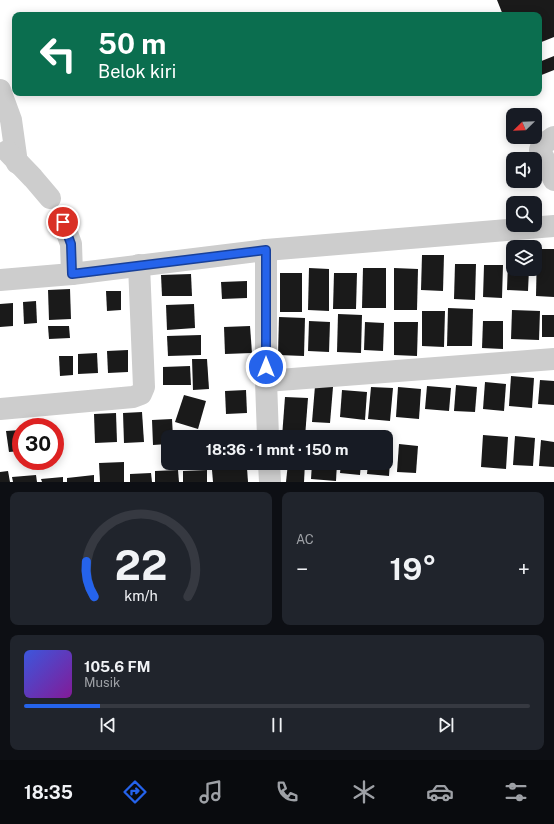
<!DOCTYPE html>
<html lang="id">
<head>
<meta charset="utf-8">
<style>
  body { margin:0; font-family:"Public Sans",sans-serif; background:#20242c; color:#f1f3f6; height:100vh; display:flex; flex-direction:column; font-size:15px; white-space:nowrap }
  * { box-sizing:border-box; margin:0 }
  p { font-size:13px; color:#9ea1a6 }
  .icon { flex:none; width:22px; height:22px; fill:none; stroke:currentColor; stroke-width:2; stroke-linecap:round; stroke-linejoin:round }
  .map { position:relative; height:482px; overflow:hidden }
  .sheet { display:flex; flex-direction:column; gap:10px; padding:10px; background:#0d0f14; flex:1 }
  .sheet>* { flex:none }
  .banner { position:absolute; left:12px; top:12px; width:530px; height:84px; border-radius:8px; box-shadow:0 2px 10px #0003; background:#0b6e4f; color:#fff; overflow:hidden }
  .needle { width:26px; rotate:247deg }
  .controls { position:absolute; left:506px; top:108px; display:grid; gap:8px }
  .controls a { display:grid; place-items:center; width:36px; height:36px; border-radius:8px; background:#171b24; box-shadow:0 2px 10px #0003; font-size:20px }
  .speed { position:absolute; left:12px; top:418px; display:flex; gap:8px; font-size:20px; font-weight:700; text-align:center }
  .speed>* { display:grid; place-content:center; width:52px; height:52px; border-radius:50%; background:#171b24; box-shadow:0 2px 10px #0003; line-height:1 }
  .speed .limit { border:6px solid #d22; background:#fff; color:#111 }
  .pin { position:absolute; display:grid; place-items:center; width:34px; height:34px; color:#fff; margin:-17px; border:2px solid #fff; border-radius:50%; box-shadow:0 1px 4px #0007 }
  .me { position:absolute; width:44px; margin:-22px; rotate:0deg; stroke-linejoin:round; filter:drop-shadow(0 0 3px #0008) }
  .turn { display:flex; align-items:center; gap:14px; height:84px; padding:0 20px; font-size:18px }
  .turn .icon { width:52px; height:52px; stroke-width:2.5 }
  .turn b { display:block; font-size:28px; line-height:34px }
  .big { font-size:30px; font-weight:700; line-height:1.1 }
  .sheet .tile { flex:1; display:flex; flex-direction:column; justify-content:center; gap:6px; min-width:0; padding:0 14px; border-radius:8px; background:#20242c }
  .sheet .dial { align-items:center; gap:0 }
  .dial svg { height:104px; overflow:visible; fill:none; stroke:#363941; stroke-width:7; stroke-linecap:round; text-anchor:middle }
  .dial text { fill:#f1f3f6; stroke:none }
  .song { display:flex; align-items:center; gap:12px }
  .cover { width:48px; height:48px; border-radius:6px; background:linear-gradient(135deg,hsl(230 70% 55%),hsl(290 70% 35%)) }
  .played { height:4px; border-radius:2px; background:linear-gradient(90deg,#2563eb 15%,#363941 15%) }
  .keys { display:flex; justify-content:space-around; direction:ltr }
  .heat { display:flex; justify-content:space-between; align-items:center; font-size:22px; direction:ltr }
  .sheet .tiles { flex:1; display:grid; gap:10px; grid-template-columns:1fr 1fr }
  .tile:last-child { grid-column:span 2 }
  .trip { position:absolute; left:161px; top:430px; width:232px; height:40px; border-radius:8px; background:#171b24; box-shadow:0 2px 10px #0003; font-weight:700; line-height:40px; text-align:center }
  .menu { display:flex; height:64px; justify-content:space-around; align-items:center; background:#090b0e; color:#9ea1a6 }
  .menu .icon { width:28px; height:28px }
  .menu .active { color:#2563eb }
  .menu b { font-size:18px; color:#f1f3f6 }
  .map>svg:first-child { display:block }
  .building { fill:#1a1a1a }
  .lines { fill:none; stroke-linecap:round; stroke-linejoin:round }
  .minor { stroke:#cdcdcd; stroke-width:22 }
  .route-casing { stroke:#184099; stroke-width:10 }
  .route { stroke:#2563eb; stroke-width:7 }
</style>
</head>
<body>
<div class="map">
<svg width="554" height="482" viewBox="0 0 554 482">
  <rect width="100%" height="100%" fill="#fff"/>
  <g class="building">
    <polygon points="497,0 554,0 554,37 539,43 539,15 503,15"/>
    <polygon points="554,56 554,70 539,76 539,62"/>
    <polygon points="537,249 554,249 554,297 536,296"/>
    <polygon points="422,255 444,255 443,291 421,290"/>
    <polygon points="508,261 513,261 513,269 529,269 528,291 507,290"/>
    <polygon points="455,264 476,264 475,300 454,299"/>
    <polygon points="484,265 503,265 502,298 483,297"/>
    <polygon points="309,268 329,269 329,311 308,310"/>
    <polygon points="363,268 386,268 386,308 362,308"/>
    <polygon points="394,268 418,269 417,310 394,310"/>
    <rect x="280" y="273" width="22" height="39"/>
    <polygon points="334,273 357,273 356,309 333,309"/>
    <polygon points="191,274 192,296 162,296 161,275"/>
    <polygon points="247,281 247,298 222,299 221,282"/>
    <polygon points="70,289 71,319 49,320 48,290"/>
    <polygon points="106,291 121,291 121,310 107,311"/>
    <polygon points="36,301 37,323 24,324 23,302"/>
    <polygon points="13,303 13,326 0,327 0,304"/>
    <polygon points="194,304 195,328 167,330 166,305"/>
    <polygon points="448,308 473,309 472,346 447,346"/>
    <polygon points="512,310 540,311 539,340 511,339"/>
    <polygon points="422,311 445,311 444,347 422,346"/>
    <polygon points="338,314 362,315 361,353 337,352"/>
    <rect x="542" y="315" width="12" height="22"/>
    <polygon points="279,317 305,318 304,356 278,355"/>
    <polygon points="309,321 330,322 329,352 308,351"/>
    <polygon points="483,321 503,321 503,349 482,348"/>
    <polygon points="365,322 384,323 383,351 364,350"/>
    <polygon points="394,322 418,322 417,356 394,355"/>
    <polygon points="48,326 69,326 70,338 49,339"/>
    <polygon points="250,326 252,353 225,354 224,327"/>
    <polygon points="201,335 201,355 168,356 167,336"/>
    <polygon points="128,350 128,372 108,373 107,351"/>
    <polygon points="97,353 98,373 78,374 78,354"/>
    <polygon points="59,356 73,356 73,375 60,376"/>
    <polygon points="192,359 207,359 209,389 193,390"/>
    <polygon points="190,366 191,385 163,385 163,367"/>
    <polygon points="511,376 534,378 532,408 509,406"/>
    <polygon points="540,380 554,381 554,405 538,404"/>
    <polygon points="485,382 506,384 504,411 483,409"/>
    <polygon points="456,385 477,387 475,412 454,411"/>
    <polygon points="315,386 333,387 330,423 312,422"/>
    <polygon points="427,386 451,388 449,411 425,409"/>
    <polygon points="371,387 393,388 390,421 368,419"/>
    <polygon points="398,387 421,389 419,419 396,417"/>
    <polygon points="246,390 247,413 226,414 225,391"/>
    <polygon points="342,390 367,392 365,420 340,417"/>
    <polygon points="184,395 206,401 198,429 175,422"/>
    <polygon points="285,397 308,398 305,437 282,437"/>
    <polygon points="142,412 144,442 124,443 123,413"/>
    <polygon points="116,413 117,442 95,443 94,414"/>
    <polygon points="172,419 173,437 168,437 168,444 153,445 152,420"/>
    <polygon points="21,430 21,451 9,452 6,431"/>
    <polygon points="483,435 508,437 506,469 481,467"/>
    <polygon points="515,436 535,438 533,466 513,465"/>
    <polygon points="541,440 554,442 554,467 539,466"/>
    <polygon points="399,444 418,446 416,473 397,472"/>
    <polygon points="386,445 391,446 389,476 367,474 368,463 386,463"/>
    <polygon points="124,462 124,482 100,482 99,463"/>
    <polygon points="288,463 305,463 304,482 286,482"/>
    <polygon points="312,463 337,463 336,481 311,479"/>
    <polygon points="341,463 361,463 360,475 340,473"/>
    <polygon points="247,468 248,482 213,482 212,470"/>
    <polygon points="178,470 179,482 155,482 155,471"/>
    <polygon points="207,470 207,482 183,482 183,471"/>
    <polygon points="8,471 10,482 0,482 0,472"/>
    <polygon points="151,473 152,482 130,482 130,474"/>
    <polygon points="36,475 37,482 13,482 12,477"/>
    <polygon points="94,475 94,482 67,482 67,478"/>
    <polygon points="63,477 63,482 42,482 41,479"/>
  </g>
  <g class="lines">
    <g class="minor">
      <polyline points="0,90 11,120 17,163"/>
      <path d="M554 137C548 141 542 143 540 150L554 180"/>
      <polyline points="7,151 33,178 50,198"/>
      <polyline points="63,222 71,244 72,274"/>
      <polyline points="266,250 266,381 268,437"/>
      <polyline points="0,280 72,274 266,250 554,226"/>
      <polyline points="266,381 554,359"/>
      <polyline points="0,409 133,397 141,394 144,387 139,265"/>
      <polyline points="269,463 270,482"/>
    </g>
  </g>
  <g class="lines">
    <defs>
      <polyline id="route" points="63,222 71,244 72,274 266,250 266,367"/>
    </defs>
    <use href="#route" class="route-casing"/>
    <use href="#route" class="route"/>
  </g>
</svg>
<div class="controls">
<a><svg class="needle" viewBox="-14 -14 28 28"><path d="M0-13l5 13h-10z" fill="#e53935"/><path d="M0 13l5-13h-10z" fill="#9ea1a6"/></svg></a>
<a><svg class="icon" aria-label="sound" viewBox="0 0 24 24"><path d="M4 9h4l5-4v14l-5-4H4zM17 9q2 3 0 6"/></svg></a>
<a><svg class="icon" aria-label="search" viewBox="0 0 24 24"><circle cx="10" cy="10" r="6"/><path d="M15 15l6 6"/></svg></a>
<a><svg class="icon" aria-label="layers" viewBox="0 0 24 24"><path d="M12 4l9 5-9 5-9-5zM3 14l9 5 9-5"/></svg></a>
</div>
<div class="speed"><div class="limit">30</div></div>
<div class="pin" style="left:63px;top:222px;background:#d93025"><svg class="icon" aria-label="arrive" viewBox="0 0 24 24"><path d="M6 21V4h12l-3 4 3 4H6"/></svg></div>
<svg class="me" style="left:266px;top:367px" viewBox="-20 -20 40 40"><circle r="17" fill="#2563eb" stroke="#fff" stroke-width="3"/><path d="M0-11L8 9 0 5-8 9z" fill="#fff"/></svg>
<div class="trip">18:36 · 1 mnt · 150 m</div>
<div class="banner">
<div class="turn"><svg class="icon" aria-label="left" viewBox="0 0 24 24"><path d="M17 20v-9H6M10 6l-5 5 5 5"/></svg><div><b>50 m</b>Belok kiri</div></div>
</div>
</div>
<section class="sheet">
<div class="tiles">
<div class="tile dial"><svg viewBox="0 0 100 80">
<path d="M14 69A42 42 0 1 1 86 69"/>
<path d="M14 69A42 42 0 0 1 8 42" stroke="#2563eb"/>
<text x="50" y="56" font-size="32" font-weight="700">22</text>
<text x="50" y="72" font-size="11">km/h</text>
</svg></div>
<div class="tile"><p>AC</p>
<div class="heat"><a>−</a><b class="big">19°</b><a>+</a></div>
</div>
<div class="tile">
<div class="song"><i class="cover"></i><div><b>105.6 FM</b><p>Musik</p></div></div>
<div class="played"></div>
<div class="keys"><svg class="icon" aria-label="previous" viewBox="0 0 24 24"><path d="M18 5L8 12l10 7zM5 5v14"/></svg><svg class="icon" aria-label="pause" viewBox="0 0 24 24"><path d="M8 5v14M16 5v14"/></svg><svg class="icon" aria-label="next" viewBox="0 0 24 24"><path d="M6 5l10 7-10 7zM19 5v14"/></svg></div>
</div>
</div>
</section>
<nav class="menu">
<b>18:35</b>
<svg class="icon active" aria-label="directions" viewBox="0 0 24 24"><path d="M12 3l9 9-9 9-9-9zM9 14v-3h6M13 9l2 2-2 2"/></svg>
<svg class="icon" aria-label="music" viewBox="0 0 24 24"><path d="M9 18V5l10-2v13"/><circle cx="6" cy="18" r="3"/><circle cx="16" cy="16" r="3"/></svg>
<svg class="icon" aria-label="phone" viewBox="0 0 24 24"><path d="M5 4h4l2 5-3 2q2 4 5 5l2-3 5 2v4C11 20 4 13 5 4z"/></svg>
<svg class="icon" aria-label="climate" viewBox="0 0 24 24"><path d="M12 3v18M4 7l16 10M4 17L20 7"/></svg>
<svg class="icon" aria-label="car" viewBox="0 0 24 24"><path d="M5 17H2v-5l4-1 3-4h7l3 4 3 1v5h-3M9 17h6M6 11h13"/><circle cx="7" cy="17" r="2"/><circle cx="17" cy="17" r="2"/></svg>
<svg class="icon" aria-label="filters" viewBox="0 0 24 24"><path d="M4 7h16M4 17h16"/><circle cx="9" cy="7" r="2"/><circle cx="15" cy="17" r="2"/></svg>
</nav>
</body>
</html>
